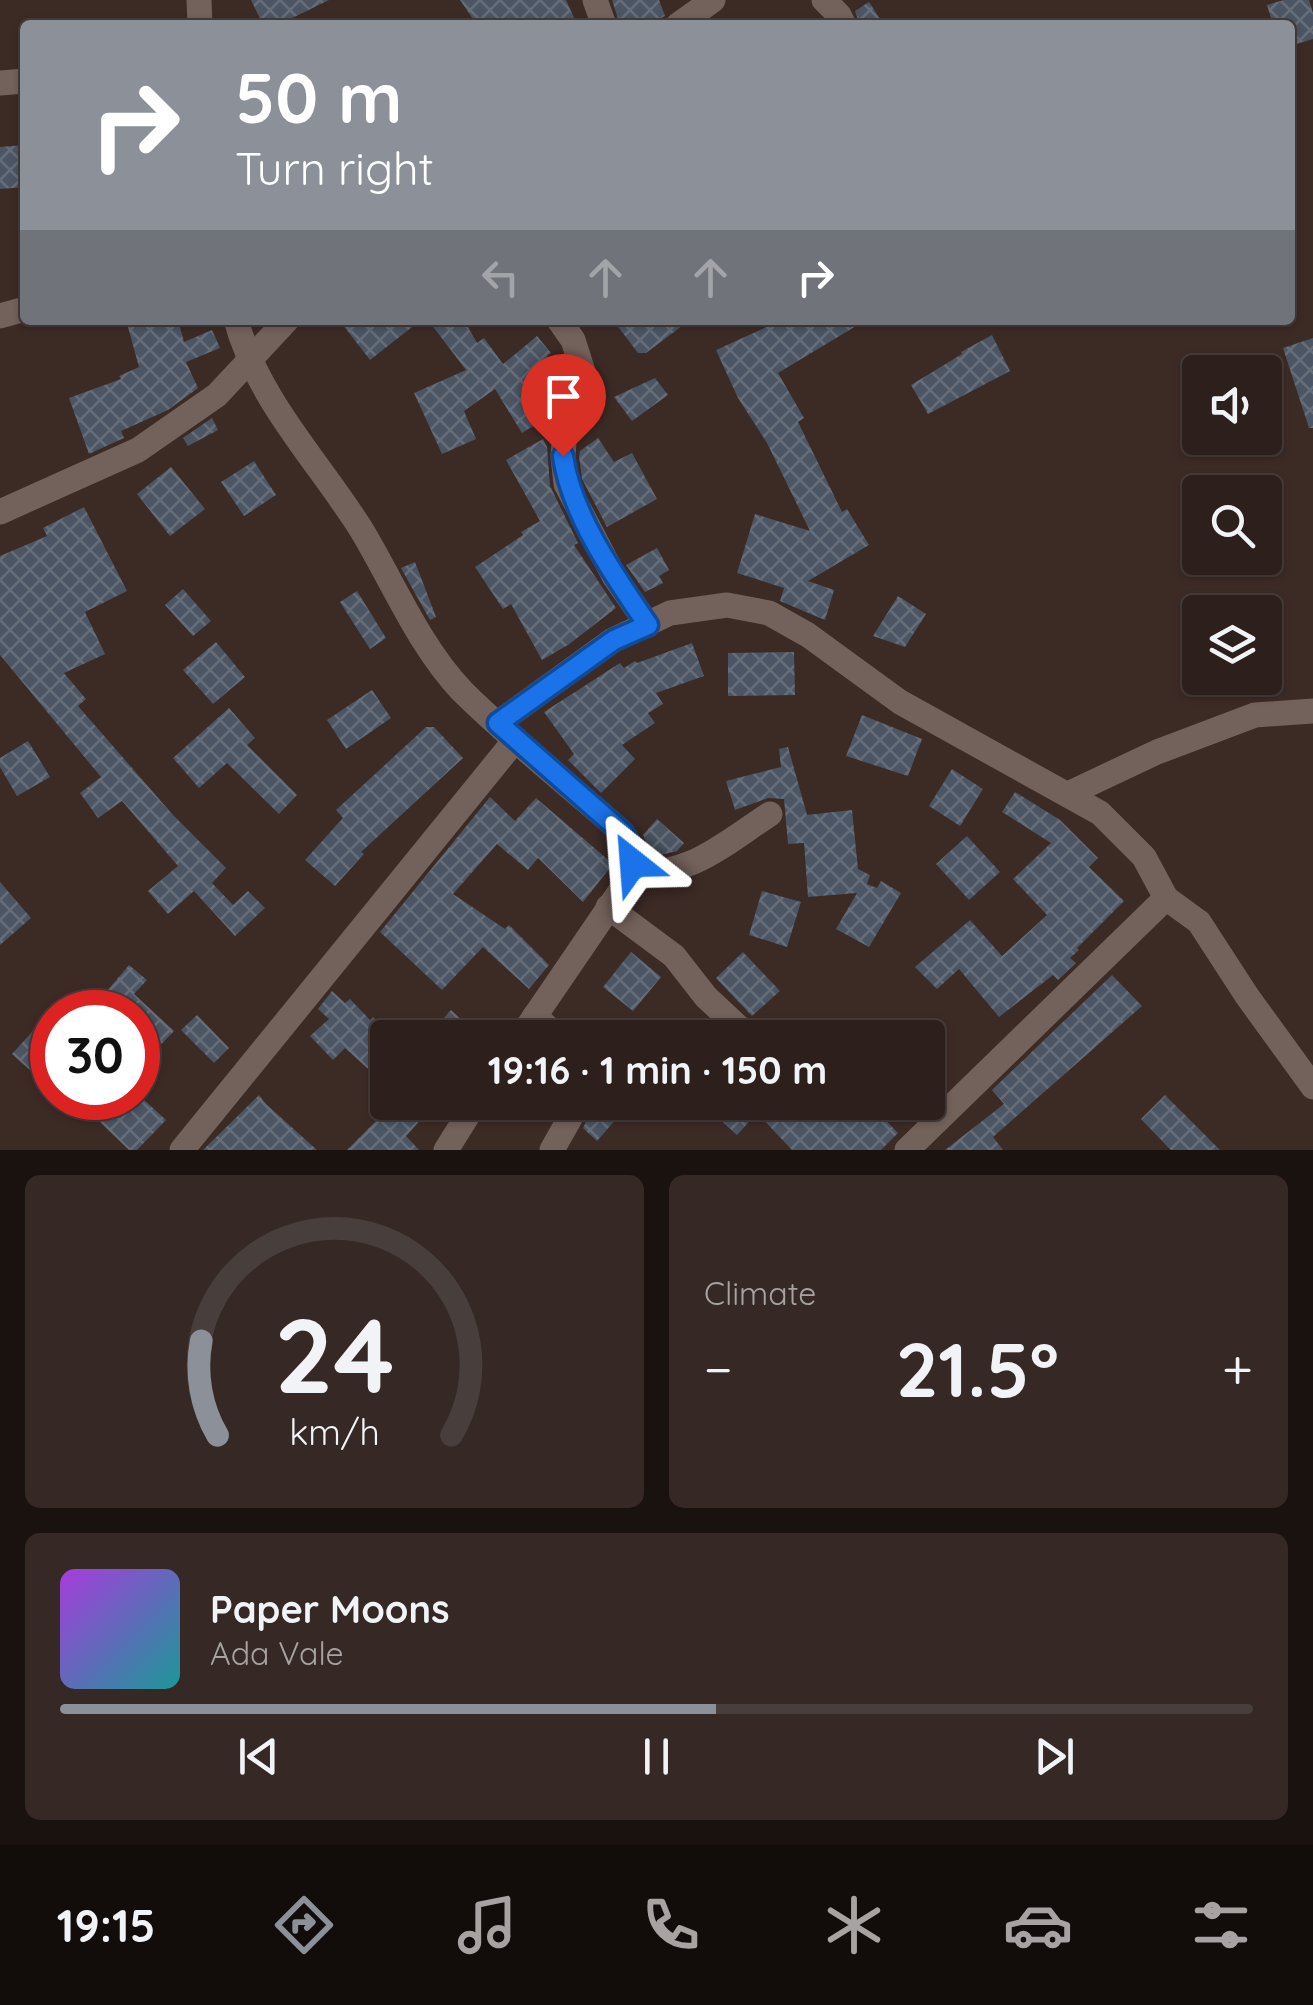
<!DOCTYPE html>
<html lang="en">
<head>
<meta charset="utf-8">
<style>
  body { margin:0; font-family:Quicksand,sans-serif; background:#352825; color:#f1f3f6; height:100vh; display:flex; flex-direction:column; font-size:38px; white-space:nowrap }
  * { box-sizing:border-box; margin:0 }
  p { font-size:32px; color:#a7a3a3 }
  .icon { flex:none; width:55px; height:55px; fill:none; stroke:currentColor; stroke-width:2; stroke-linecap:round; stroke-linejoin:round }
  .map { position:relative; height:1150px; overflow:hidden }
  .side { display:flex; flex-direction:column; gap:25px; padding:25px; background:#19120f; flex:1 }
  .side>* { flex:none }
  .top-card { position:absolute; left:20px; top:20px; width:1275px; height:305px; border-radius:10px; box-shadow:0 2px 8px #0004,0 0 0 2px #483e3b; background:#8c9099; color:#fff; overflow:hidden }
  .buttons { position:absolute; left:1182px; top:355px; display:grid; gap:20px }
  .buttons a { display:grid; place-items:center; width:100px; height:100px; border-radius:10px; background:#2d201c; box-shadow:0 2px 8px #0004,0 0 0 2px #483e3b; font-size:50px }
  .speed { position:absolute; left:30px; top:990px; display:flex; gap:20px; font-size:50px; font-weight:700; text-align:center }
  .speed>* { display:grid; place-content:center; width:130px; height:130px; border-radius:50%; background:#2d201c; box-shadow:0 2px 8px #0004,0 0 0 2px #483e3b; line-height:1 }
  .speed .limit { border:15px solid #d22; background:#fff; color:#111 }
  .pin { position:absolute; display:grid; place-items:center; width:85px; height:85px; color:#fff; margin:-102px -42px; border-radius:50% 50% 50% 0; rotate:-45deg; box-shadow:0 0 10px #0007 }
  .pin .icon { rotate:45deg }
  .me { position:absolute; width:110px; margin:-55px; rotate:332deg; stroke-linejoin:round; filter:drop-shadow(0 0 8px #0008) }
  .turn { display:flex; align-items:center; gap:35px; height:210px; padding:0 50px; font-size:45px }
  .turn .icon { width:130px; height:130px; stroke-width:2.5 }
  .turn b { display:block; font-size:70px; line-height:85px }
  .lanes { display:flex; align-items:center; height:95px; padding:0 50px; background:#0003; justify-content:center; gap:50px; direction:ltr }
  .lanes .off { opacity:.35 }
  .big { font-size:75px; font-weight:700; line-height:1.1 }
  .side .tile { flex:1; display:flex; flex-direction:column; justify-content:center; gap:15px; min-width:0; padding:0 35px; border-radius:15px; background:#352825 }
  .side .dial { align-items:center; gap:0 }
  .dial svg { height:260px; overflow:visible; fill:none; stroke:#483e3b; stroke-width:7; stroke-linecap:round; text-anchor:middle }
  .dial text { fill:#f1f3f6; stroke:none }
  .song { display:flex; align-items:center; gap:30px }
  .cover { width:120px; height:120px; border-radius:15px; background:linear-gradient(135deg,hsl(280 70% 55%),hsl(180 70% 35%)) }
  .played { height:10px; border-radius:5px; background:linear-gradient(90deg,#8c9099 55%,#483e3b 55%) }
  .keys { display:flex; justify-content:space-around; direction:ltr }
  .heat { display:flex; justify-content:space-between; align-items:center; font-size:55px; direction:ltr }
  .side .tiles { flex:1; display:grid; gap:25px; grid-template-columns:1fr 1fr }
  .tile:last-child { grid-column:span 2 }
  .trip { position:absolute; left:370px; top:1020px; width:575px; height:100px; border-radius:10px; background:#2d201c; box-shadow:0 2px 8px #0004,0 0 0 2px #483e3b; font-weight:700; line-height:100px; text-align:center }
  .tab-bar { display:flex; height:160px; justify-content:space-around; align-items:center; background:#120d0b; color:#a7a3a3 }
  .tab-bar .icon { width:70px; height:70px }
  .tab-bar .on { color:#8c9099 }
  .tab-bar b { font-size:45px; color:#f1f3f6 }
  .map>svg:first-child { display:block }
  .building { fill:url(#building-cross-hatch) }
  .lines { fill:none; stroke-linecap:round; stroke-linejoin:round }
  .street { stroke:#73615b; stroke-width:25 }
  .route-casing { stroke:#114b97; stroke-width:25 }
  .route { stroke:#1a73e8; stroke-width:18 }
</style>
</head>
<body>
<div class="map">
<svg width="1313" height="1150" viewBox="0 0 1313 1150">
  <defs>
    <pattern id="building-cross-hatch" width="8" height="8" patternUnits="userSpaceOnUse" patternTransform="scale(2.5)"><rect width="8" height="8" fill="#4b5564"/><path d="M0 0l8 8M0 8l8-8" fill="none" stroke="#656d79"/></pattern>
  </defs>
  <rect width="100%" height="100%" fill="#3c2a25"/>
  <g class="building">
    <polygon points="251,0 329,0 278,25 263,25"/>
    <polygon points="460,0 566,0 575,20 563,25 477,25"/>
    <polygon points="612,0 659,0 665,16 648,25 620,25"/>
    <polygon points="1284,0 1309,0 1313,13 1313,39 1290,46 1290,25 1273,25 1267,5"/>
    <polygon points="869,2 884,25 860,25 855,11"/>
    <polygon points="25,145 25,187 0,189 0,147"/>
    <polygon points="126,320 178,320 184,342 212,330 220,348 186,362 198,388 168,410 121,431 124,438 89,454 69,398 121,379 119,376 139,367"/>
    <polygon points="339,320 421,320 370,360"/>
    <polygon points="428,320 464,320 477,343 484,338 503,364 537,336 551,353 547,356 567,387 555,412 522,433 495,389 464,411 476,439 442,454 414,393 466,370"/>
    <polygon points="613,320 690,320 646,353 638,353"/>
    <polygon points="782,320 866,320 778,373 804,418 798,422 842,512 847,509 869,545 808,581 834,590 825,620 780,601 784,588 737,573 755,514 810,531 767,443 738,398 716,350"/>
    <polygon points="992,335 1010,371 928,414 911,385 962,354 961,352"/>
    <polygon points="1313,338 1313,428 1309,428 1283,348"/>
    <polygon points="655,378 668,395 632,421 614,397"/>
    <polygon points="212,418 218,430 188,446 183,438"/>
    <polygon points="598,438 614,462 632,453 657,499 607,527 582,479 579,456 580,451"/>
    <polygon points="543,439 547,447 550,486 578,543 574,545 616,608 568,645 542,660 511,604 503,609 475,567 523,535 521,532 540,521 506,460"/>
    <polygon points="254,461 276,495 244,516 221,482"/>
    <polygon points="171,467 205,509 170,536 137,494"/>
    <polygon points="84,507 127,591 85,612 105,654 64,673 86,699 78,706 173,815 226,868 212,883 233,905 248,891 265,908 235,936 194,891 168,914 148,891 178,866 122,801 98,818 80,793 101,777 0,655 0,556 47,536 43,528"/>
    <polygon points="657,548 669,570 659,576 663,583 645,592 626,565"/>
    <polygon points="415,562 436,617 430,620 401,568"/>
    <polygon points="183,589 211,621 193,636 165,605"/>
    <polygon points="357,591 386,638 370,649 340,602"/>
    <polygon points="898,596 926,614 905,647 873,636"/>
    <polygon points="216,642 245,677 213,704 183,670"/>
    <polygon points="692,643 704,676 656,693 663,704 648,713 655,723 622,745 635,759 601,793 568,760 574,754 544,712 620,663 624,668 635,661 637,663"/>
    <polygon points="794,652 795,695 728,696 728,653"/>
    <polygon points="372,690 391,718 346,749 327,720"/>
    <polygon points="229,708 255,738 247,745 297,795 279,814 227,763 199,788 173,758"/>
    <polygon points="862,715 922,739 908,776 846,756"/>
    <polygon points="426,727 434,727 463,758 361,852 364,854 335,886 305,860 343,818 336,810"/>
    <polygon points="28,741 50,777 17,796 0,767 0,758"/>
    <polygon points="788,747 807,815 852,810 858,869 870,875 867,884 877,888 881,881 901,893 869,947 836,929 857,893 808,897 804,843 788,844 784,799 768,798 735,810 726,781 781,767 779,749"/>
    <polygon points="952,769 983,789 960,826 929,806"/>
    <polygon points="1015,792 1060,820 1098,858 1089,867 1124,901 1077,948 1079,950 1070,958 1076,963 1058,980 1053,975 999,1017 959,969 937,989 915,967 970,920 1002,956 1047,915 1013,879 1051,843 1002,812"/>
    <polygon points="490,797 515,821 536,798 613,864 583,902 538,858 528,870 497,844 453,894 505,929 509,925 549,965 529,989 483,947 442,990 380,932"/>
    <polygon points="657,819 684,843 677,851 656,856 650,850 643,835"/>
    <polygon points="967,836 1000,872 969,900 936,864"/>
    <polygon points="0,882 31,918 0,945"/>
    <polygon points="762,891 801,902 787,947 749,935"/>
    <polygon points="631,952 661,977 633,1011 603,987"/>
    <polygon points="743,952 780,991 752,1016 716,978"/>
    <polygon points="129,965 147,980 134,994 174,1031 154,1052 138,1037 138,1012 89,1012"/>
    <polygon points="1112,975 1142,1006 993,1137 1003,1150 945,1150 1004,1104 992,1090"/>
    <polygon points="332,991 345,1003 350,999 370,1020 373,1017 388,1030 388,1087 345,1048 333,1060 310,1036 329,1019 318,1009"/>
    <polygon points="52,1010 52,1090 12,1054"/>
    <polygon points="451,1010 481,1038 452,1038 438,1025"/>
    <polygon points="197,1015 229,1048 214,1063 181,1030"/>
    <polygon points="259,1095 266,1104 317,1150 203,1150"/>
    <polygon points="1165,1095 1220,1150 1171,1150 1141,1119"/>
    <polygon points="75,1098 142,1098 166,1120 137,1150 129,1150"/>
    <polygon points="395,1102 437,1102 406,1136 419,1150 347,1150"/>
    <polygon points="595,1102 631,1102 597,1141 583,1128"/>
    <polygon points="701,1102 868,1102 898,1133 881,1150 792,1150 757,1113 737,1135"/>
  </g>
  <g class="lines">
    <g class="street">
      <polyline points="199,0 200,25"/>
      <polyline points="595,0 604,25"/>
      <polyline points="824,0 839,15 844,25"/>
      <polyline points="678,25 713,0"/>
      <polyline points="0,83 25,81"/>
      <polyline points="0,316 25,309"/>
      <path d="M236 320C258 400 318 461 361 529 393 582 419 646 462 691 512 741 570 786 623 833L634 852 623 887 520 1038"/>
      <polyline points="559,320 573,340 587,384 565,428 563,456 566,484 614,576 648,625"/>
      <polyline points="0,512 138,450 217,395 287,320"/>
      <polyline points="498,723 613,640 670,613 727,605 769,613 808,635 900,702 1100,813 1144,857 1166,898 1199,922 1247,996 1313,1087"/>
      <polyline points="1068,794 1157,752 1255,715 1313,711"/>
      <path d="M629 873C690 877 721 846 770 814"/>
      <polyline points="608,907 674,956 706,997 750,1038"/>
      <polyline points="535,1016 559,1038"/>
      <polyline points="182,1150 516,739"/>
      <polyline points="446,1150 476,1102"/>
      <polyline points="552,1150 579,1102"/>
      <polyline points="907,1150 1166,898"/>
    </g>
  </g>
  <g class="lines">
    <defs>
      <path id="route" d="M563 456C571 514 615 577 648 625L614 640 498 723 623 833 634 852 633 863"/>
    </defs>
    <use href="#route" class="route-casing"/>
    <use href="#route" class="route"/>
  </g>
</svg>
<div class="buttons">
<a><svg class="icon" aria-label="sound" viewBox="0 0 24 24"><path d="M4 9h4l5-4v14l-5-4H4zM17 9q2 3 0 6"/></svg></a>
<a><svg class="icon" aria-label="search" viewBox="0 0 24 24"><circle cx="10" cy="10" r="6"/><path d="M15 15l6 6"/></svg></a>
<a><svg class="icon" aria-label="layers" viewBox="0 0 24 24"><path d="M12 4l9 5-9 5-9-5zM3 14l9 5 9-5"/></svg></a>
</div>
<div class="speed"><div class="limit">30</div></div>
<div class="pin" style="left:563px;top:456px;background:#d93025"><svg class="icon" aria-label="arrive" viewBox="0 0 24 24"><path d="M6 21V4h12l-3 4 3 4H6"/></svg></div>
<svg class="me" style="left:633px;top:863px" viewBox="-20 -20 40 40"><path d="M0-17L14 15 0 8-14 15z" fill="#1a73e8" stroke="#fff" stroke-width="4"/></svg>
<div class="trip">19:16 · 1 min · 150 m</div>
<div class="top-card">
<div class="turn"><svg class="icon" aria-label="right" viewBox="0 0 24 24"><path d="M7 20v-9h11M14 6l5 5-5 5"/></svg><div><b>50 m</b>Turn right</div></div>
<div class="lanes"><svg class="icon off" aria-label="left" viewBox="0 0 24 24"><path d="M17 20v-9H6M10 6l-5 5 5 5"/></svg><svg class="icon off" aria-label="ahead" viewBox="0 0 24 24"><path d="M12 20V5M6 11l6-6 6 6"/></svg><svg class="icon off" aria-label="ahead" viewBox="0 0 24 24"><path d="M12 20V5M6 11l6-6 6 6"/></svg><svg class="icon" aria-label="right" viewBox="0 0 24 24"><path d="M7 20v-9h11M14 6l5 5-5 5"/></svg></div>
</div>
</div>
<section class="side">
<div class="tiles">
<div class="tile dial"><svg viewBox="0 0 100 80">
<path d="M14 69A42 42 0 1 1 86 69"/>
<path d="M14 69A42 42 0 0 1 9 40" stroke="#8c9099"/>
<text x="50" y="56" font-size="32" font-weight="700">24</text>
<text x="50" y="72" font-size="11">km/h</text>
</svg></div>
<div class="tile"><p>Climate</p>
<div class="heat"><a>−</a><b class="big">21.5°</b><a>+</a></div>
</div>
<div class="tile">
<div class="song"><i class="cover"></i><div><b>Paper Moons</b><p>Ada Vale</p></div></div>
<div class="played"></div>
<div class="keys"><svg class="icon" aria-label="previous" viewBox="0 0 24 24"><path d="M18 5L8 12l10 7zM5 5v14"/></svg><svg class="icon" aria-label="pause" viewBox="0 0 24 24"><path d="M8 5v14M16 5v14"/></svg><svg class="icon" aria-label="next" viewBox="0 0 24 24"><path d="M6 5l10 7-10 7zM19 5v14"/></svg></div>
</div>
</div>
</section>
<nav class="tab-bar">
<b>19:15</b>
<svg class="icon on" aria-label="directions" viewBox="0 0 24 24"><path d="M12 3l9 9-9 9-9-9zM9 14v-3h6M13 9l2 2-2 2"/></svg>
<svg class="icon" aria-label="music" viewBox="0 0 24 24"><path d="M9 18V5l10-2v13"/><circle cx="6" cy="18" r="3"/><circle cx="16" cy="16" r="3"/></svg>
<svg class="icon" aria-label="phone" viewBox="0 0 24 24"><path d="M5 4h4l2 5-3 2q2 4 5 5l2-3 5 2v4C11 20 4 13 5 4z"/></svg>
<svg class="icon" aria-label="climate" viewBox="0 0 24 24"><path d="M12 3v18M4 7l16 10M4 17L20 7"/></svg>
<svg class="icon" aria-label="car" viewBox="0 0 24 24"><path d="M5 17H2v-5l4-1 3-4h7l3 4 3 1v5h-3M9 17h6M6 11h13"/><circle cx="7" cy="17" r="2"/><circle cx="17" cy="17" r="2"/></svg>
<svg class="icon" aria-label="filters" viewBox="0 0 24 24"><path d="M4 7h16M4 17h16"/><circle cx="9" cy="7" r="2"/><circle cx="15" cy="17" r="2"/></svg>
</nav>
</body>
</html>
